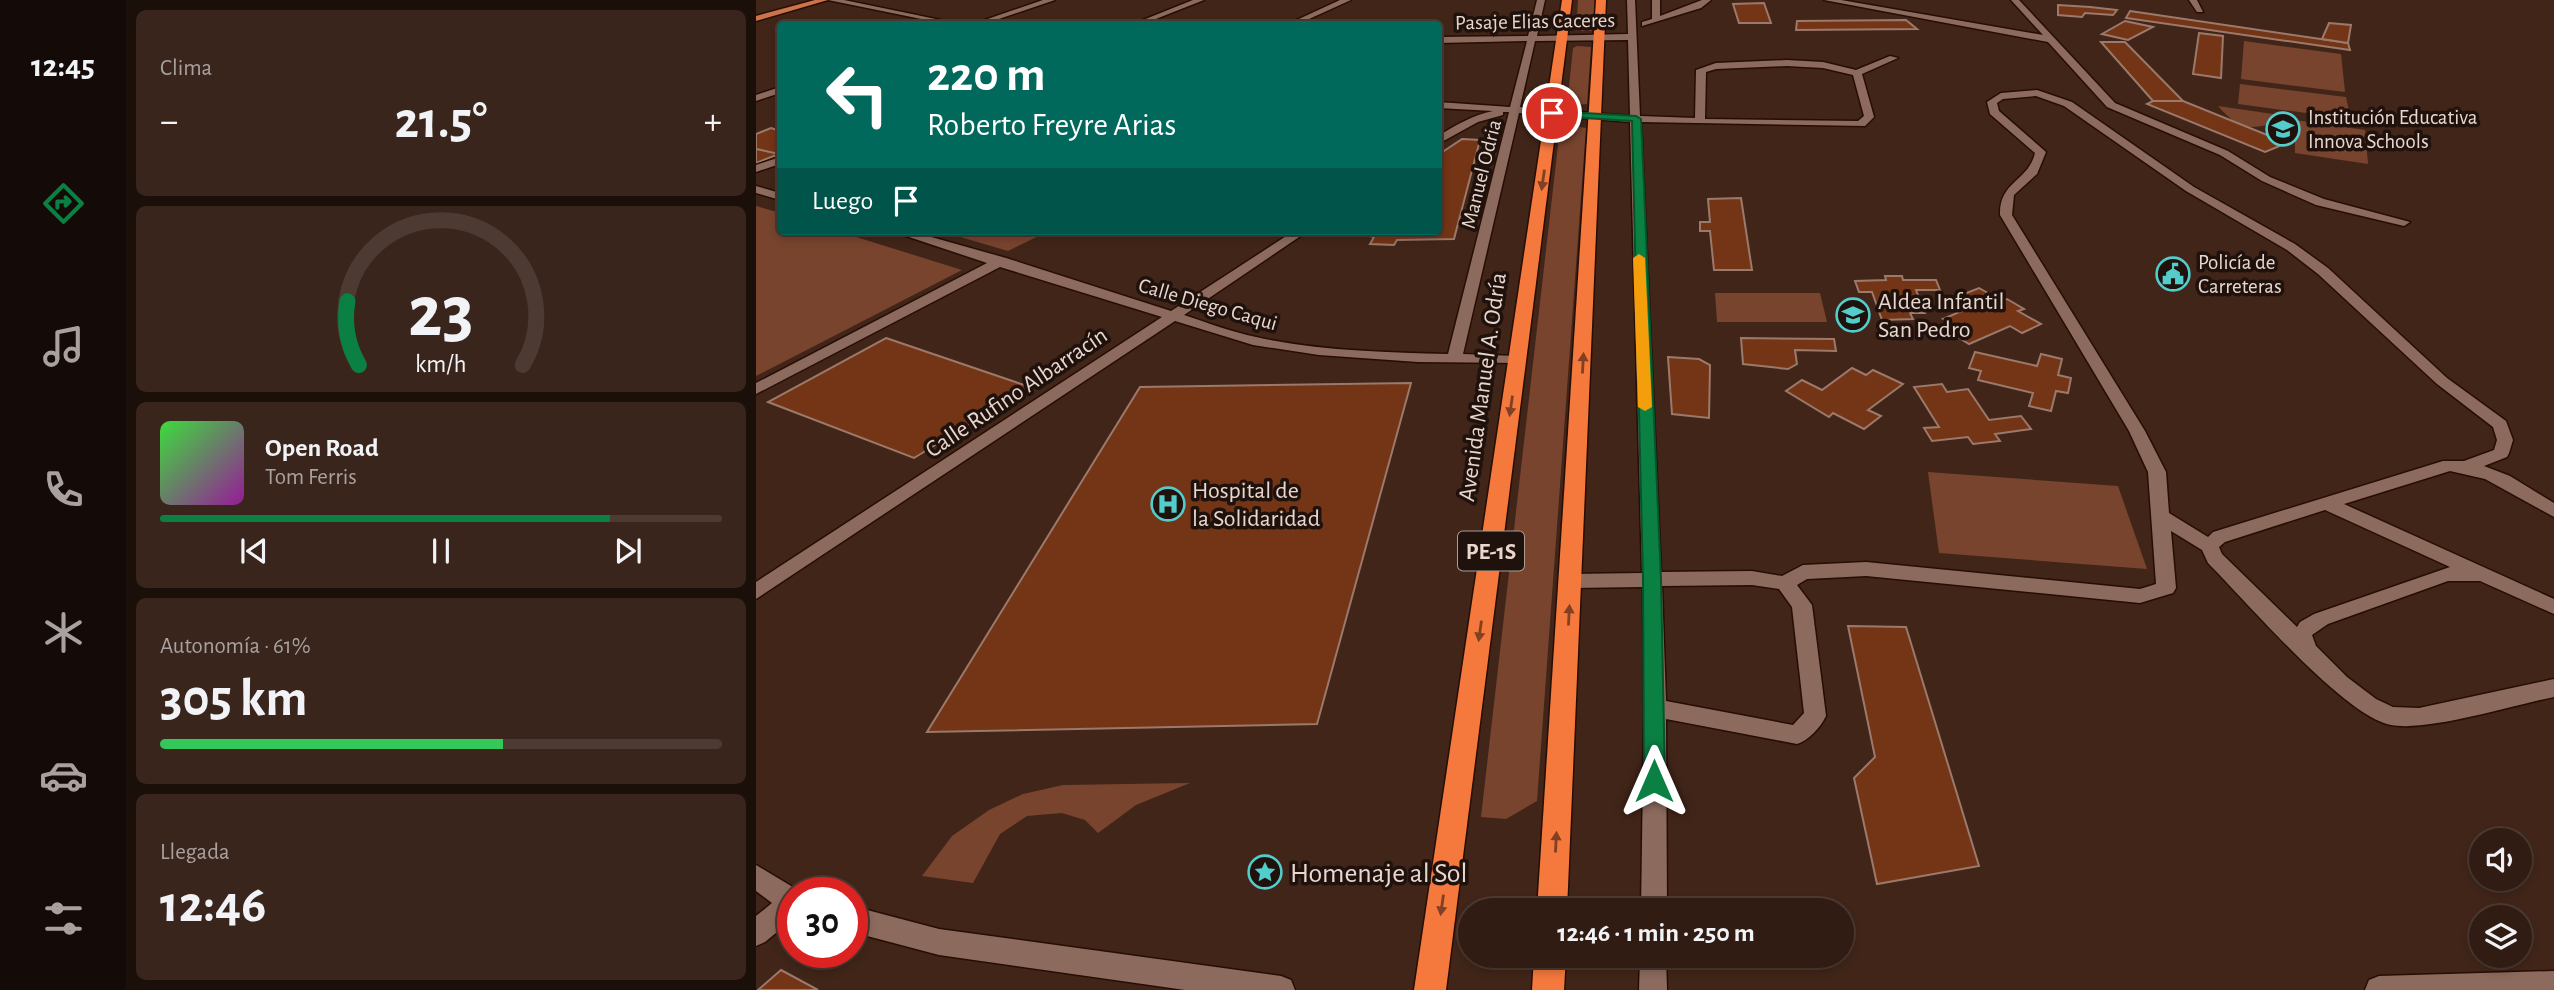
<!DOCTYPE html>
<html lang="es">
<head>
<meta charset="utf-8">
<style>
  body { margin:0; font-family:"Alegreya Sans",sans-serif; background:#39251c; color:#f1f3f6; height:100vh; display:flex; flex-direction:column; font-size:26px; white-space:nowrap }
  * { box-sizing:border-box; margin:0 }
  p { font-size:23px; color:#a8a1a0 }
  .icon { flex:none; width:38px; height:38px; fill:none; stroke:currentColor; stroke-width:2; stroke-linecap:round; stroke-linejoin:round }
  .map { position:relative; flex:1; overflow:hidden }
  .sheet { display:flex; flex-direction:column; gap:10px; padding:10px; background:#1b0f0a; width:630px }
  .sheet>* { flex:none }
  .banner { position:absolute; left:21px; top:21px; width:665px; height:214px; border-radius:7px; box-shadow:0 4px 10px #0003,0 0 0 2px #4c3a33; background:#00695c; color:#fff; overflow:hidden }
  .controls { position:absolute; left:1713px; top:828px; display:grid; gap:14px }
  .controls a { display:grid; place-items:center; width:63px; height:63px; border-radius:50%; background:#311c13; box-shadow:0 4px 10px #0003,0 0 0 2px #4c3a33; font-size:35px }
  .speed { position:absolute; left:21px; top:877px; display:flex; gap:14px; font-size:35px; font-weight:700; text-align:center }
  .speed>* { display:grid; place-content:center; width:91px; height:91px; border-radius:50%; background:#311c13; box-shadow:0 4px 10px #0003,0 0 0 2px #4c3a33; line-height:1 }
  .speed .limit { border:10px solid #d22; background:#fff; color:#111 }
  .pin { position:absolute; display:grid; place-items:center; width:60px; height:60px; color:#fff; margin:-30px; border:4px solid #fff; border-radius:50%; box-shadow:0 2px 7px #0007 }
  .me { position:absolute; width:77px; margin:-38px; rotate:0deg; stroke-linejoin:round; filter:drop-shadow(0 0 5px #0008) }
  .turn { display:flex; align-items:center; gap:24px; height:147px; padding:0 35px; font-size:32px }
  .turn .icon { width:91px; height:91px; stroke-width:2.5 }
  .turn b { display:block; font-size:49px; line-height:60px }
  .then { display:flex; align-items:center; height:66px; padding:0 35px; background:#0003; gap:14px; font-size:26px }
  .big { font-size:52px; font-weight:700; line-height:1.1 }
  .sheet .widget { flex:1; display:flex; flex-direction:column; justify-content:center; gap:10px; min-width:0; padding:0 24px; border-radius:10px; background:#39251c }
  .sheet .dial { align-items:center; gap:0 }
  .dial svg { height:182px; overflow:visible; fill:none; stroke:#4c3a33; stroke-width:7; stroke-linecap:round; text-anchor:middle }
  .dial text { fill:#f1f3f6; stroke:none }
  .song { display:flex; align-items:center; gap:21px }
  .cover { width:84px; height:84px; border-radius:10px; background:linear-gradient(135deg,hsl(120 70% 55%),hsl(300 70% 35%)) }
  .played { height:7px; border-radius:4px; background:linear-gradient(90deg,#0b8043 80%,#4c3a33 80%) }
  .keys { display:flex; justify-content:space-around; direction:ltr }
  .heat { display:flex; justify-content:space-between; align-items:center; font-size:38px; direction:ltr }
  .charge { height:10px; border-radius:5px; background:linear-gradient(90deg,#34c759 61%,#4c3a33 0) }
  .trip { position:absolute; left:702px; top:898px; width:396px; height:70px; border-radius:35px; background:#311c13; box-shadow:0 4px 10px #0003,0 0 0 2px #4c3a33; font-weight:700; line-height:70px; text-align:center }
  main { display:flex; flex:1; min-height:0 }
  .tabs { display:flex; flex-direction:column; width:126px; justify-content:space-around; align-items:center; background:#140b08; color:#a8a1a0 }
  .tabs .icon { width:49px; height:49px }
  .tabs .on { color:#0b8043 }
  .tabs b { font-size:32px; color:#f1f3f6 }
  .map>svg:first-child { display:block }
  .green { fill:#78442e }
  .building { fill:#743416; stroke:#9b796b; stroke-width:2 }
  .lines { fill:none; stroke-linecap:round; stroke-linejoin:round }
  .minor-casing { stroke:#270d04; stroke-width:3 }
  .major-casing { stroke:#270d04; stroke-width:3 }
  .highway-casing { stroke:#270d04; stroke-width:3 }
  .minor { fill:#8c6b5e; fill-rule:evenodd }
  .major { fill:#cb734a; fill-rule:evenodd }
  .highway { fill:#f5783d; fill-rule:evenodd }
  .oneway { fill:#7f4023 }
  .route { fill:#0b8043; stroke:#07532c; stroke-width:2 }
  .slow { fill:#f59e0b }
  .labels { text-anchor:middle; stroke-width:7; stroke-linejoin:round; paint-order:stroke }
  .far-street-label { font-size:21px; fill:#e9d6ce; stroke:#1f120d }
  .far-poi-label { font-size:21px; fill:#e9d6ce; stroke:#1f120d; text-anchor:start }
  .shield { fill:#1f120d; stroke:#ac9b94; stroke-width:2 }
  .shield-label { font-size:23px; font-weight:bold; fill:#e9d6ce }
  .poi-label { font-size:24px; fill:#e9d6ce; stroke:#1f120d; text-anchor:start }
  .street-label { font-size:24px; fill:#e9d6ce; stroke:#1f120d }
  .near-poi-label { font-size:28px; fill:#e9d6ce; stroke:#1f120d; text-anchor:start }
</style>
</head>
<body>
<main>
<nav class="tabs">
<b>12:45</b>
<svg class="icon on" aria-label="directions" viewBox="0 0 24 24"><path d="M12 3l9 9-9 9-9-9zM9 14v-3h6M13 9l2 2-2 2"/></svg>
<svg class="icon" aria-label="music" viewBox="0 0 24 24"><path d="M9 18V5l10-2v13"/><circle cx="6" cy="18" r="3"/><circle cx="16" cy="16" r="3"/></svg>
<svg class="icon" aria-label="phone" viewBox="0 0 24 24"><path d="M5 4h4l2 5-3 2q2 4 5 5l2-3 5 2v4C11 20 4 13 5 4z"/></svg>
<svg class="icon" aria-label="climate" viewBox="0 0 24 24"><path d="M12 3v18M4 7l16 10M4 17L20 7"/></svg>
<svg class="icon" aria-label="car" viewBox="0 0 24 24"><path d="M5 17H2v-5l4-1 3-4h7l3 4 3 1v5h-3M9 17h6M6 11h13"/><circle cx="7" cy="17" r="2"/><circle cx="17" cy="17" r="2"/></svg>
<svg class="icon" aria-label="filters" viewBox="0 0 24 24"><path d="M4 7h16M4 17h16"/><circle cx="9" cy="7" r="2"/><circle cx="15" cy="17" r="2"/></svg>
</nav>
<section class="sheet">
<div class="widget"><p>Clima</p>
<div class="heat"><a>−</a><b class="big">21.5°</b><a>+</a></div>
</div>
<div class="widget dial"><svg viewBox="0 0 100 80">
<path d="M14 69A42 42 0 1 1 86 69"/>
<path d="M14 69A42 42 0 0 1 9 41" stroke="#0b8043"/>
<text x="50" y="56" font-size="32" font-weight="700">23</text>
<text x="50" y="72" font-size="11">km/h</text>
</svg></div>
<div class="widget">
<div class="song"><i class="cover"></i><div><b>Open Road</b><p>Tom Ferris</p></div></div>
<div class="played"></div>
<div class="keys"><svg class="icon" aria-label="previous" viewBox="0 0 24 24"><path d="M18 5L8 12l10 7zM5 5v14"/></svg><svg class="icon" aria-label="pause" viewBox="0 0 24 24"><path d="M8 5v14M16 5v14"/></svg><svg class="icon" aria-label="next" viewBox="0 0 24 24"><path d="M6 5l10 7-10 7zM19 5v14"/></svg></div>
</div>
<div class="widget"><p>Autonomía · 61%</p><b class="big">305 km</b><div class="charge"></div></div>
<div class="widget"><p>Llegada</p><b class="big">12:46</b></div>
</section>
<div class="map">
<svg width="1798" height="990" viewBox="0 0 1798 990">
  <rect width="100%" height="100%" fill="#412519"/>
  <g class="green">
    <polygon points="822,0 839,0 838,31 820,31"/>
    <polygon points="1488,41 1585,54 1589,92 1485,79"/>
    <polygon points="821,46 835,47 831,104 811,106 817,48"/>
    <polygon points="1484,84 1590,97 1595,119 1482,104"/>
    <path d="M1462 106 1524 115 1523 121C1494 131 1483 130 1462 106Z"/>
    <polygon points="1539,120 1609,130 1612,164 1539,153"/>
    <polygon points="812,125 830,128 781,801 750,819 725,817 804,128"/>
    <polygon points="0,206 24,213 24,231 81,231 206,270 0,376"/>
    <polygon points="184,231 293,231 252,251"/>
    <polygon points="959,293 1064,293 1071,322 961,322"/>
    <polygon points="1172,472 1362,486 1391,569 1183,553"/>
    <polygon points="434,783 380,805 342,833 329,820 306,813 271,816 244,834 217,883 166,876 196,836 233,810 267,794 307,785"/>
  </g>
  <g class="building">
    <polygon points="1008,3 1015,23 983,23 977,4"/>
    <polygon points="1302,5 1334,7 1361,10 1357,15 1329,13 1326,17 1302,15"/>
    <polygon points="1374,11 1592,43 1594,50 1370,18"/>
    <polygon points="1150,20 1161,29 1040,30 1041,21"/>
    <polygon points="1369,21 1397,27 1372,40 1346,34"/>
    <polygon points="1573,23 1595,25 1592,43 1566,39"/>
    <polygon points="1443,33 1467,36 1465,78 1437,74"/>
    <polygon points="1345,42 1369,42 1427,101 1397,101"/>
    <polygon points="1397,101 1427,101 1531,143 1509,152 1391,104"/>
    <polygon points="15,128 24,131 24,155 0,149 0,134"/>
    <polygon points="706,139 724,140 698,239 641,240 638,245 614,244 618,237 591,231 682,231 682,155"/>
    <polygon points="0,149 23,154 0,163"/>
    <polygon points="985,198 996,270 958,270 954,231 944,231 944,222 954,222 952,199"/>
    <polygon points="1129,276 1146,276 1147,280 1180,280 1184,290 1160,290 1169,313 1154,313 1157,319 1126,320 1116,292 1103,292 1099,281 1130,280"/>
    <polygon points="1223,288 1246,301 1251,299 1268,309 1262,311 1285,324 1266,333 1254,326 1213,344 1192,331 1201,327 1187,319 1220,305 1203,296"/>
    <polygon points="130,338 274,387 158,458 12,402"/>
    <polygon points="985,338 1078,339 1080,351 1039,350 1041,364 1032,369 987,364"/>
    <polygon points="1219,352 1281,366 1285,354 1306,359 1302,375 1315,378 1312,393 1300,391 1295,411 1273,406 1277,393 1222,380 1225,371 1213,368"/>
    <polygon points="912,357 943,359 954,365 953,418 916,414"/>
    <polygon points="1096,368 1110,375 1117,370 1147,384 1112,410 1125,416 1108,429 1077,413 1073,417 1030,391 1046,380 1066,390"/>
    <polygon points="655,383 561,724 171,732 384,387"/>
    <polygon points="1186,384 1191,392 1212,389 1233,420 1265,416 1275,429 1239,434 1244,441 1217,444 1212,437 1176,441 1168,428 1183,427 1158,387"/>
    <polygon points="1092,626 1150,627 1223,866 1121,884 1098,778 1119,757"/>
    <polygon points="25,970 62,990 2,990"/>
  </g>
  <g class="lines">
    <defs>
      <g id="minor">
        <polygon points="72,0 88,0 204,24 190,24"/>
        <polygon points="287,0 299,0 228,24 217,24"/>
        <polygon points="437,0 448,0 387,24 377,24"/>
        <polygon points="584,0 595,0 542,24 532,24"/>
        <path d="M781 0H789L781 36 872 34 871 0H879L884 116 939 118 940 70 960 63 1031 60 1067 62 1100 70 1134 56 1142 58 1106 74 1118 117 1109 126 885 122 905 572 996 571 1026 576 1047 565 1110 562 1384 589 1400 584 1392 472 1373 431 1244 215C1243 181 1272 182 1279 153L1234 114 1231 102 1245 93 1281 90 1316 102 1438 187 1539 244 1572 268 1691 378 1750 421 1757 440 1753 453 1751 457 1728 466 1754 476 1798 503V517L1729 479 1694 471 1588 504 1798 599V614L1724 581H1692L1572 624 1556 635 1560 646 1591 677 1620 699 1637 707 1663 708 1798 679V697C1758 705 1672 732 1635 725 1589 717 1489 600 1452 563L1446 550 1415 531 1420 588 1417 593 1384 603 1110 576 1051 579 1041 585 1056 605 1070 716C1064 728 1053 740 1041 744L910 719 911 910H885L888 708 887 587 814 588 807 586 804 581 807 576 814 574 886 573 874 122 763 113 707 354 761 356 766 357 768 360 766 363 662 362 563 355 497 345 419 321 0 599V582L406 317 244 267 0 394V383L231 263 135 231H154L250 258 415 311 538 231H552L428 315C452 323 476 332 500 337 563 351 629 352 692 354L753 112H747V115L722 122 682 144V136C700 125 717 115 737 111L682 108V102L754 107 771 41 682 43V37L772 36ZM872 40 874 116 764 107 779 41ZM1031 66 1067 68 1097 75 1108 116 1102 121 949 119 950 72 960 69ZM1280 96 1308 106 1430 191 1531 250 1562 274 1681 384 1737 427 1741 440 1738 450 1708 461H1687L1457 532 1452 537 1413 513 1410 472 1389 431 1256 215 1258 195 1281 174 1290 152 1243 111 1241 103 1247 99ZM1569 510 1694 567 1558 614 1544 622 1541 627 1466 554 1463 547 1469 542ZM996 585 1023 589 1036 607 1048 713 1037 725 910 701 906 586Z"/>
        <polygon points="896,0 904,0 904,16 946,0 955,0 945,8 886,26 886,22 896,19"/>
        <polygon points="1068,0 1085,0 1287,35 1255,0 1263,0 1359,103 1472,151 1514,177 1568,199 1654,222 1648,226 1560,205 1506,181 1464,155 1351,107 1292,42"/>
        <polygon points="1433,0 1441,0 1447,12 1441,12"/>
        <polygon points="24,87 24,93 0,101 0,95"/>
        <polygon points="24,157 24,164 0,172 0,165"/>
        <polygon points="0,186 24,193 24,200 0,193"/>
        <polygon points="0,865 45,892 37,892 37,919 9,942 0,946 0,916 16,903 0,891"/>
        <polygon points="96,906 183,929 525,976 535,980 539,990 429,990 183,955 96,932"/>
        <polygon points="884,956 910,956 911,990 883,990"/>
        <polygon points="1798,971 1798,990 1609,990 1613,980 1623,976"/>
      </g>
      <polygon id="major" points="59,0 72,0 0,21 0,16"/>
      <g id="highway">
        <polygon points="806,0 816,0 690,990 658,990"/>
        <polygon points="840,0 850,0 811,910 781,910"/>
        <polygon points="778,956 810,956 808,990 776,990"/>
      </g>
    </defs>
    <use href="#minor" class="minor-casing"/>
    <use href="#major" class="major-casing"/>
    <use href="#highway" class="highway-casing"/>
    <use href="#minor" class="minor"/>
    <use href="#major" class="major"/>
    <use href="#highway" class="highway"/>
  </g>
  <defs><path id="oneway-solid" d="M-6-.8H1V-3.2L6.5 0L1 3.2V.8H-6Z" transform="scale(1.75)"/></defs>
  <g class="oneway">
    <use href="#oneway-solid" transform="translate(787 180) rotate(98)"/>
    <use href="#oneway-solid" transform="translate(827 363) rotate(-87)"/>
    <use href="#oneway-solid" transform="translate(755 406) rotate(98)"/>
    <use href="#oneway-solid" transform="translate(813 615) rotate(-87)"/>
    <use href="#oneway-solid" transform="translate(724 631) rotate(98)"/>
    <use href="#oneway-solid" transform="translate(800 842) rotate(-87)"/>
    <use href="#oneway-solid" transform="translate(686 905) rotate(98)"/>
  </g>
  <polygon class="route" points="793,111 880,116 885,119 905,579 909,781 906,788 898,791 891,788 888,781 887,579 876,121 796,116 792,113"/>
  <polygon class="slow" points="883,254 889,258 896,407 889,411 882,407 877,258"/>
  <defs>
    <symbol id="school-ring" viewBox="-11 -11 22 22"><circle r="9.5" fill="#1f120d" stroke="#53cdcb" stroke-width="1.5"/><path d="M0-5L7-2L0 1L-7-2ZM-4 1L0 2.5L4 1V4Q0 6-4 4Z" fill="#53cdcb"/></symbol>
    <symbol id="civic-ring" viewBox="-11 -11 22 22"><circle r="9.5" fill="#1f120d" stroke="#53cdcb" stroke-width="1.5"/><path d="M-.6-6.5H3V-4.5H.6V-3L4-1V1h2V6H-6V1h2V-1L-.6-3ZM-1.2 2.5V6h2.4V2.5Z" fill="#53cdcb"/></symbol>
    <symbol id="hospital-ring" viewBox="-11 -11 22 22"><circle r="9.5" fill="#1f120d" stroke="#53cdcb" stroke-width="1.5"/><path d="M-5-5h3v3.5h4V-5h3V5h-3V1.5h-4V5h-3Z" fill="#53cdcb"/></symbol>
    <symbol id="sight-ring" viewBox="-11 -11 22 22"><circle r="9.5" fill="#1f120d" stroke="#53cdcb" stroke-width="1.5"/><path d="M0-6L1.8-2.2L6-1.7L2.9 1.2L3.7 5.4L0 3.3L-3.7 5.4L-2.9 1.2L-6-1.7L-1.8-2.2Z" fill="#53cdcb"/></symbol>
  </defs>
  <g fill-rule="evenodd">
    <use href="#school-ring" x="1508" y="110" width="38" height="38"/>
    <use href="#civic-ring" x="1398" y="255" width="38" height="38"/>
    <use href="#school-ring" x="1078" y="296" width="38" height="38"/>
    <use href="#hospital-ring" x="393" y="485" width="38" height="38"/>
    <use href="#sight-ring" x="490" y="853" width="38" height="38"/>
  </g>
  <g class="labels">
    <g class="far-street-label">
      <text transform="translate(779 21) rotate(-1)" y="7">Pasaje Elias Caceres</text>
      <text transform="translate(725 174) rotate(-76)" y="7">Manuel Odria</text>
      <text transform="translate(452 304) rotate(16)" y="7">Calle Diego Caqui</text>
    </g>
    <g class="far-poi-label">
      <text x="1552" y="124">Institución Educativa<tspan x="1552" dy="24">Innova Schools</tspan></text>
      <text x="1442" y="269">Policía de<tspan x="1442" dy="24">Carreteras</tspan></text>
    </g>
    <rect class="shield" x="702" y="531.5" width="66" height="39" rx="5"/>
    <g class="shield-label">
      <text x="735" y="559">PE-1S</text>
    </g>
    <g class="poi-label">
      <text x="1122" y="309">Aldea Infantil<tspan x="1122" dy="28">San Pedro</tspan></text>
      <text x="436" y="498">Hospital de<tspan x="436" dy="28">la Solidaridad</tspan></text>
    </g>
    <g class="street-label">
      <text transform="translate(726 387) rotate(-82)" y="8">Avenida Manuel A. Odría</text>
      <text transform="translate(260 392) rotate(-34)" y="8">Calle Rufino Albarracín</text>
    </g>
    <g class="near-poi-label">
      <text x="534" y="882">Homenaje al Sol</text>
    </g>
  </g>
</svg>
<div class="controls">
<a><svg class="icon" aria-label="sound" viewBox="0 0 24 24"><path d="M4 9h4l5-4v14l-5-4H4zM17 9q2 3 0 6"/></svg></a>
<a><svg class="icon" aria-label="layers" viewBox="0 0 24 24"><path d="M12 4l9 5-9 5-9-5zM3 14l9 5 9-5"/></svg></a>
</div>
<div class="speed"><div class="limit">30</div></div>
<div class="pin" style="left:796px;top:113px;background:#d93025"><svg class="icon" aria-label="arrive" viewBox="0 0 24 24"><path d="M6 21V4h12l-3 4 3 4H6"/></svg></div>
<svg class="me" style="left:898px;top:781px" viewBox="-20 -20 40 40"><path d="M0-17L14 15 0 8-14 15z" fill="#0b8043" stroke="#fff" stroke-width="4"/></svg>
<div class="trip">12:46 · 1 min · 250 m</div>
<div class="banner">
<div class="turn"><svg class="icon" aria-label="left" viewBox="0 0 24 24"><path d="M17 20v-9H6M10 6l-5 5 5 5"/></svg><div><b>220 m</b>Roberto Freyre Arias</div></div>
<div class="then">Luego<svg class="icon" aria-label="arrive" viewBox="0 0 24 24"><path d="M6 21V4h12l-3 4 3 4H6"/></svg></div>
</div>
</div>
</main>
</body>
</html>
